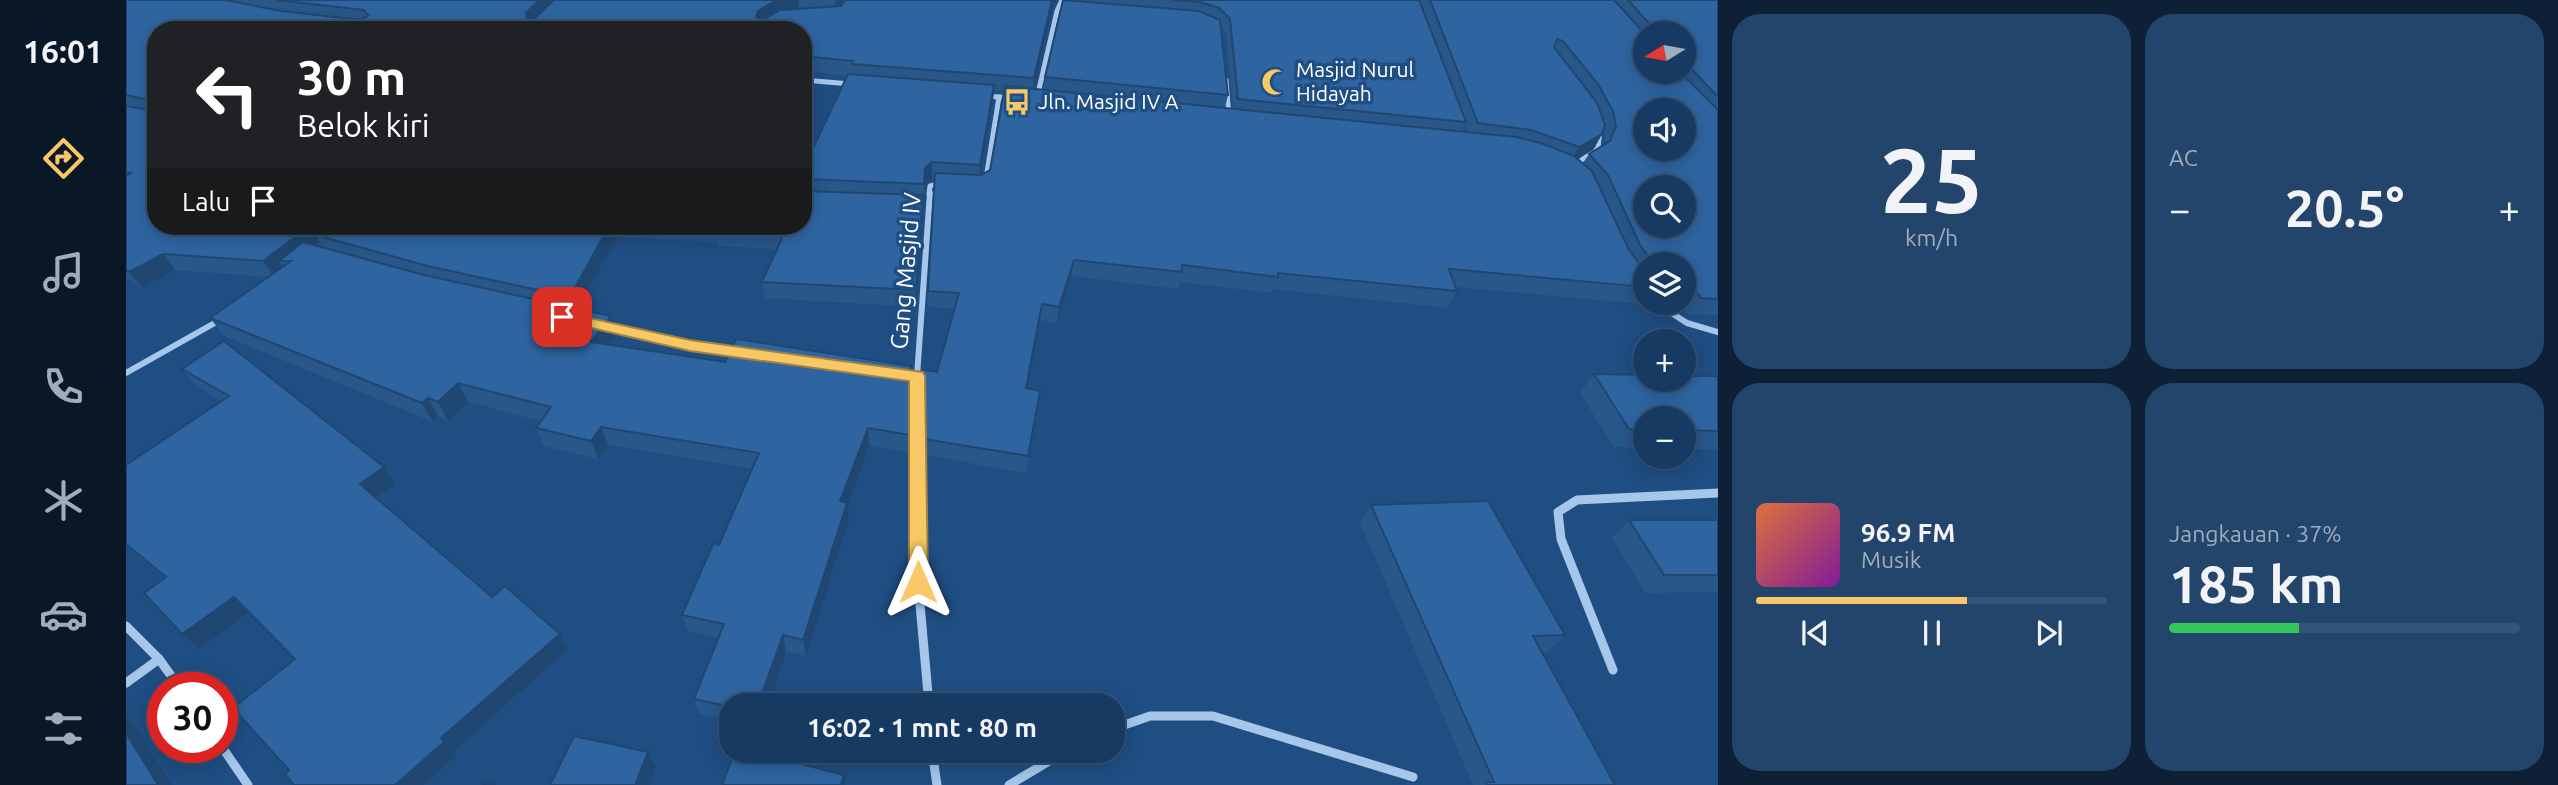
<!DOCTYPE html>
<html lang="id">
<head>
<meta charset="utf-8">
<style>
  body { margin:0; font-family:Ubuntu,sans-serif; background:#24456b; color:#f1f3f6; height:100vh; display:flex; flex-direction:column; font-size:26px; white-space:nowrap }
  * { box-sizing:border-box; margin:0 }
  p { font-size:23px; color:#9eadbe }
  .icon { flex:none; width:38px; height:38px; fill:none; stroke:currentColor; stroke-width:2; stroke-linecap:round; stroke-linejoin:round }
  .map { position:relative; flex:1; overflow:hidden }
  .details { display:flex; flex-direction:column; gap:14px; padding:14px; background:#0d2036; width:840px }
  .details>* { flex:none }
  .top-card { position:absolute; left:21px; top:21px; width:665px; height:214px; border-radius:28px; box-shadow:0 4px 18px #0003,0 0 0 2px #365477; background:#202124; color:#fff; overflow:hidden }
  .needle { width:46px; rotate:259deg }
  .fabs { position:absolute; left:1507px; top:21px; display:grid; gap:14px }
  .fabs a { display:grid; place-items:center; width:63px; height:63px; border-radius:50%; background:#173a62; box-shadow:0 4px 18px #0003,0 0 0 2px #365477; font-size:35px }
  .speed { position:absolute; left:21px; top:672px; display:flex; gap:14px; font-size:35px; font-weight:700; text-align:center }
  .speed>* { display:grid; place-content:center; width:91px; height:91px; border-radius:50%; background:#173a62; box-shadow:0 4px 18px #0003,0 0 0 2px #365477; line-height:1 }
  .speed .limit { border:10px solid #d22; background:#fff; color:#111 }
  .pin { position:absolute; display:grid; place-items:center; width:60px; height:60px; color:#fff; margin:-30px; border-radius:14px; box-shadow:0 4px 10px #0006 }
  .me { position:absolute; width:77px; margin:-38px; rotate:0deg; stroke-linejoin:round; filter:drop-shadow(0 0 5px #0008) }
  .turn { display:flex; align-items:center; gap:24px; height:147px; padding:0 35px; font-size:32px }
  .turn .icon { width:91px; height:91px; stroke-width:2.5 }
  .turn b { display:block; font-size:49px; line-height:60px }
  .then { display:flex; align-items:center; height:66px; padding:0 35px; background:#0003; gap:14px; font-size:26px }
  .big { font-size:52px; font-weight:600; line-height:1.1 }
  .details .card { flex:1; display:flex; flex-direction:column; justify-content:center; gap:10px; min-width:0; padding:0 24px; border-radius:28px; background:#24456b }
  .details .dial { align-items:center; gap:0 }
  .dial b { font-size:91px; line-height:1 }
  .song { display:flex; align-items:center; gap:21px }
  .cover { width:84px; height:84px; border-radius:10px; background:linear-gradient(135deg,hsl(20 70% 55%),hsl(290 70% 35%)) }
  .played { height:7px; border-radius:4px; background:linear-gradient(90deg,#f8c866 60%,#365477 60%) }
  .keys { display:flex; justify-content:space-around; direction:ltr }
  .heat { display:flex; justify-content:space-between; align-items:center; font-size:38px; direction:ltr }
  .charge { height:10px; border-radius:5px; background:linear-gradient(90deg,#34c759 37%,#365477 0) }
  .details .tiles { flex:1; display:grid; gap:14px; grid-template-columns:repeat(2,1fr) }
  .trip { position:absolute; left:593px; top:693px; width:406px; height:70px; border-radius:28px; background:#173a62; box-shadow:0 4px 18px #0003,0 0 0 2px #365477; font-weight:600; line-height:70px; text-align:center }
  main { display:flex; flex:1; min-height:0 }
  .dock { display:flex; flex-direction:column; width:126px; justify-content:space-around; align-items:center; background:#091727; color:#9eadbe }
  .dock .icon { width:49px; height:49px }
  .dock .selected { color:#f8c866 }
  .dock b { font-size:32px; color:#f1f3f6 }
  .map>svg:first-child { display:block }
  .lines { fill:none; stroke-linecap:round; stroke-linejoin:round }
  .minor-far2 { stroke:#a6c7e9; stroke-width:5 }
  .minor-far1 { stroke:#a6c7e9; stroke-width:6 }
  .minor { stroke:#a6c7e9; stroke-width:9 }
  .wall { fill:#28578a; fill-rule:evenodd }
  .shaded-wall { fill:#204771 }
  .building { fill:#2e65a1; stroke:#204771; stroke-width:2; fill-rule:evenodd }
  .route { fill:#f8c866; stroke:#a18242; stroke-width:2 }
  .labels { text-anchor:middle; stroke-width:7; stroke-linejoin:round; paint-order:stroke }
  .far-poi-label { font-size:21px; fill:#fff; stroke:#1f4e83; text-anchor:start }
  .street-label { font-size:24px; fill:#fff; stroke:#1f4e83 }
</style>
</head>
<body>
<main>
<nav class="dock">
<b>16:01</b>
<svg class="icon selected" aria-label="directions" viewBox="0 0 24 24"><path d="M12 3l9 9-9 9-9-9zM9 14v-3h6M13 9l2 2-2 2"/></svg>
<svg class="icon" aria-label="music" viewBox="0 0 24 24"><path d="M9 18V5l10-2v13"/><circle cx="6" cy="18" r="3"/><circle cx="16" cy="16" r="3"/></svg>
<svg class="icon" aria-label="phone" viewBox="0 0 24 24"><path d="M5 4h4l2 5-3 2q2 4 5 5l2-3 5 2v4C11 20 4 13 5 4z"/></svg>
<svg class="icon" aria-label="climate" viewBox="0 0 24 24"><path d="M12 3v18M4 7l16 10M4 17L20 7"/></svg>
<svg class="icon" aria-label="car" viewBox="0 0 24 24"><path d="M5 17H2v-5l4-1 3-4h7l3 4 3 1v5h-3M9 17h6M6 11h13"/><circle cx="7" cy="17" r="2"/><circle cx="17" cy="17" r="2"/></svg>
<svg class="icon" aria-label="filters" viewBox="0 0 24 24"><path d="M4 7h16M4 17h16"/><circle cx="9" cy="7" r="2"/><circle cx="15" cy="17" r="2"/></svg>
</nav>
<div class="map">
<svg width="1592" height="785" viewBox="0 0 1592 785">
  <rect width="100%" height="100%" fill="#1f4e83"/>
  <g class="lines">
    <g class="minor-far2">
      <polyline points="677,80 725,84"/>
      <polyline points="1100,80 1103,117"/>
      <polyline points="859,96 886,98"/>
      <polyline points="911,98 931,11 936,0"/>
      <polyline points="1449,165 1472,148 1474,129"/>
      <polyline points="860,179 873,97"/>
      <polyline points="803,194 804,186 817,183"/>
    </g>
    <g class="minor-far1">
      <polyline points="1530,303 1561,323 1592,332"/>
      <polyline points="481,327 564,345 613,352"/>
      <polyline points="0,373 94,320"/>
      <polyline points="791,450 791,376 804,193"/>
    </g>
    <g class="minor">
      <polyline points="791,448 792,582 803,705"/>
      <polyline points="0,626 33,659 54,688"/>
      <polyline points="1487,670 1435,539 1432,512 1451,500 1592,493"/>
      <polyline points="0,683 33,659"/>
      <polyline points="987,729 1024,716 1087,716 1287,777"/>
      <polyline points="96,747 122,785"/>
      <polyline points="806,751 811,785"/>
      <polyline points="883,785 940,751"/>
    </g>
  </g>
  <g class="wall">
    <path d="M0 0H718L714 6 719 0H930L926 10 908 89 918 90 919 77 937 0H1592V315H1562L1557 308 1547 307 1540 303H1558V264H1519V303H1526L1525 305 1329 287 1331 291 1322 308 1147 289 1146 293 1054 282 1052 289 945 276 931 323 914 320 901 389 914 391 900 473 798 455 797 444V370L811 372 828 309 802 307 809 179 806 178 799 184 797 200 790 307 639 298 636 282 650 252H648V249L593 246 592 242 491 237 453 309 491 335 483 345 599 362 785 384 784 453 743 446 722 505 723 520 680 656 660 652 606 705V721L574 714 568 699 592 638 562 631 556 615 593 545 626 469 482 445 472 459 418 446 410 428 415 421 342 402 322 421 312 416 307 422 98 336 84 318 142 277 49 270 16 288 0 278ZM1095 28 1100 33 1107 109 1099 108 1102 95ZM30 30H677V71L721 76 683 157 677 156V226H30ZM1519 33H1558V72H1519ZM868 90 878 91 864 170 854 175 867 101ZM1339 124 1342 133 1335 132ZM1478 129 1480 142 1479 144 1463 154 1457 163 1451 159 1467 150 1476 134Z"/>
    <polygon points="56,369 269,484 250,497 366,597 442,649 327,752 331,755 163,770 169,659 123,613 73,649 39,578 0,546 0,465 96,401 70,386"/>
    <polygon points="1468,374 1592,379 1592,449 1558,449 1558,418 1519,418 1519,448 1488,447 1454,393"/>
    <polygon points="1245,505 1439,635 1422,651 1416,652 1489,785 1347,785 1234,523"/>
    <polygon points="1503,520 1592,520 1592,592 1519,593 1486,538"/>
  </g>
  <g class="shaded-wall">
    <polygon points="413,0 433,0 404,28 400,13"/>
    <polygon points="651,0 672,0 673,11 634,26 630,17 632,11"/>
    <polygon points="709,0 718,0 710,11"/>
    <polygon points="926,0 930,0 926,10 907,93 908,78"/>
    <polygon points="868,85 867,101 853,181 854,165"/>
    <polygon points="1476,134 1467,150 1443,163 1453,147"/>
    <polygon points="806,162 806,178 799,184 798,200 799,168"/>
    <polygon points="797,195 797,211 790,307 790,290"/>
    <polygon points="184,226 215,226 190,235 194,242 167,263 165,261 153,261 158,270 148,278 137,261"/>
    <polygon points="483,226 487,226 491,237 450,314 444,297"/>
    <polygon points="37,254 49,270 16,288 3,272"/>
    <polygon points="948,260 945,276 931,323 933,307"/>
    <polygon points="916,304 914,320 898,405 900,388"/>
    <polygon points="485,316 491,335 471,361 465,342"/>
    <polygon points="332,383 342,402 322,421 312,402"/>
    <polygon points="302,398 312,416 307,422 296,403"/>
    <polygon points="475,427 482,445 472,459 465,441"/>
    <polygon points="742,428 743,446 722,505 723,520 680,656 677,640 714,501"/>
    <polygon points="258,467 269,484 246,500 234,484"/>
    <polygon points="108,597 124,612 73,649 56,634"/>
    <polygon points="434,634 442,649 327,752 331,755 297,785 269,785 315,738"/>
    <polygon points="657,635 660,652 642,705 632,705"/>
    <polygon points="0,713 46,785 32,785 0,733"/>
    <polygon points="522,752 530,767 523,785 509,785"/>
    <polygon points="718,775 719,785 715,785"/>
  </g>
  <g class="building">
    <polygon points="0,0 99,0 155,11 236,20 242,15 238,10 151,0 413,0 400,13 401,19 408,19 428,0 651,0 632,11 630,17 636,20 654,10 715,6 719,0 926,0 908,78 726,64 727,61 677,56 677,30 30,30 30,226 184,226 137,261 37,254 3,272 0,270 0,176 5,173 0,172 0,106 17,109 22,106 19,99 0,95"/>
    <polygon points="937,0 1073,11 1094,20 1102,95 919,77"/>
    <polygon points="1046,0 1293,0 1340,122 1112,99 1104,19 1093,8 1074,2"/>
    <path d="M1304 0H1488L1519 34V72H1554L1592 110V299L1575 298 1570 292 1560 291 1558 289V264H1528L1514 245 1482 175 1463 154 1484 141 1490 126 1487 111 1472 84 1437 41 1431 39 1428 47 1471 103 1479 125 1476 134 1453 147 1405 130 1352 123ZM1519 110H1558V149H1519ZM1519 187H1558V226H1519Z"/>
    <polygon points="1502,0 1592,0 1592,95 1590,95 1558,61 1558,33 1532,33"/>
    <polygon points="722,74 868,85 854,165 806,162 799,168 798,184 677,179 677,156 683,157"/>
    <polygon points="879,86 1390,137 1415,143 1448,156 1466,171 1503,250 1519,271 1519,287 1323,269 1331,291 1152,273 1152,277 1056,265 1056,272 948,260 933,307 916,304 900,388 914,391 902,456 798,439 797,428 797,370 811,372 833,293 802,291 809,173 855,175 864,170"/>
    <polygon points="677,191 797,195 790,290 636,282 657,236 646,235 647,233 589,230 591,226 677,226"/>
    <polygon points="201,226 483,226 444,297 302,266 190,235"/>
    <polygon points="177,242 298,275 485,316 465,342 599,362 610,339 785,366 784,435 742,428 714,501 721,503 677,640 657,635 632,705 606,705 606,707 568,699 598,624 556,615 587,544 593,545 633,453 475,427 465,441 410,428 425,407 332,383 312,402 302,398 296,403 84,318 165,261 153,261"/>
    <polygon points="98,341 258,467 234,484 366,597 379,586 434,634 315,738 318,742 269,785 168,785 159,774 163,770 107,708 169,659 108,597 56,634 18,593 40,577 0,544 0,465 103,396 56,369"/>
    <polygon points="1468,374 1519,375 1519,380 1558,380 1558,376 1590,376 1592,379 1592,431 1558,430 1558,418 1519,418 1519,429 1503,429"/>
    <polygon points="1362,501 1439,635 1407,636 1489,785 1361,785 1360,782 1368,782 1245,505"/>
    <polygon points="1503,520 1592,520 1592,575 1538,575"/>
    <polygon points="0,733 32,785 0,785"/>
    <polygon points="448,736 522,752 509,785 424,785"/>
    <polygon points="609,751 625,751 718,775 715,785 596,785"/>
    <polygon points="358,782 369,785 356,785"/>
  </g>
  <polygon class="route" points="436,312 564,340 797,372 799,376 802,582 799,588 792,591 786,588 783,582 783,381 564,351 431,320 429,317 431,313"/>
  <defs>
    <symbol id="mosque-bare" viewBox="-9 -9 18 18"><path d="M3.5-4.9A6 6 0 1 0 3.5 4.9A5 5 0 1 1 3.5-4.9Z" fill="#f8c866" stroke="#1f4e83" stroke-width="2.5" paint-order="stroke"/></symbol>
    <symbol id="bus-bare" viewBox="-9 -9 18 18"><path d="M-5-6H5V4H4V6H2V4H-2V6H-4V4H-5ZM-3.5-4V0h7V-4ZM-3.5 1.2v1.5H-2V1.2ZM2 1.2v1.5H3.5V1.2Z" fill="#f8c866" stroke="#1f4e83" stroke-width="2.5" paint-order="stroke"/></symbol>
  </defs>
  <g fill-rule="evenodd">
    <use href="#mosque-bare" x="1130" y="63" width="38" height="38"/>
    <use href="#bus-bare" x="872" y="83" width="38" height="38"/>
  </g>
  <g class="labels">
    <g class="far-poi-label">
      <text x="1170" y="77">Masjid Nurul<tspan x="1170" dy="24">Hidayah</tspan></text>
      <text x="912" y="109">Jln. Masjid IV A</text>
    </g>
    <g class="street-label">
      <text transform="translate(780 271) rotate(-85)" y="8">Gang Masjid IV</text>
    </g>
  </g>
</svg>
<div class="fabs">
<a><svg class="needle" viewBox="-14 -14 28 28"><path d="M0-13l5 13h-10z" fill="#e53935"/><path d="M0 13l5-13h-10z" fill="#9eadbe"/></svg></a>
<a><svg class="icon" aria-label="sound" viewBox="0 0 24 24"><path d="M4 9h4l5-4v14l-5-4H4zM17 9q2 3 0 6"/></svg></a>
<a><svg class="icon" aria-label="search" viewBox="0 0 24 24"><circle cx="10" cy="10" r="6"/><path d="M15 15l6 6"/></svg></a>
<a><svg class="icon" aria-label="layers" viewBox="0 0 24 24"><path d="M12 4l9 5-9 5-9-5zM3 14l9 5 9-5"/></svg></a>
<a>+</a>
<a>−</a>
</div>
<div class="speed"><div class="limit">30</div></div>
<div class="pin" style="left:436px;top:317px;background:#d93025"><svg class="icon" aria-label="arrive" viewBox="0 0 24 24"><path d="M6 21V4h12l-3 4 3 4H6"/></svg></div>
<svg class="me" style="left:792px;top:582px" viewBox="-20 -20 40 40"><path d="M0-17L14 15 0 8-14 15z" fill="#f8c866" stroke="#fff" stroke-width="4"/></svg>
<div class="trip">16:02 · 1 mnt · 80 m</div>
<div class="top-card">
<div class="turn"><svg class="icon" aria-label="left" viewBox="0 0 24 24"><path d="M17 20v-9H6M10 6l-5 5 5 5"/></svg><div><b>30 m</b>Belok kiri</div></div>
<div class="then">Lalu<svg class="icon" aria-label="arrive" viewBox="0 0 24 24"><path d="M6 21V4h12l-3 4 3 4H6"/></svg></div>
</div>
</div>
<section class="details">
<div class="tiles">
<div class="card dial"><b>25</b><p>km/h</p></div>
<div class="card"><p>AC</p>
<div class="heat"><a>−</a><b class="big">20.5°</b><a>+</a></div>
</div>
<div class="card">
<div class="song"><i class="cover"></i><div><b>96.9 FM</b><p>Musik</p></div></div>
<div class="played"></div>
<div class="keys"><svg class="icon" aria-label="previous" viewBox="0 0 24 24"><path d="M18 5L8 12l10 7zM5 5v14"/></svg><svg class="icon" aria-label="pause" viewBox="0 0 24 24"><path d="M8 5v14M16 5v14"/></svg><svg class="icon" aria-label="next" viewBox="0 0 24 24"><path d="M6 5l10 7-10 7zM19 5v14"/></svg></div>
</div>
<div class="card"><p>Jangkauan · 37%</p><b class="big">185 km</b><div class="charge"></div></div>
</div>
</section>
</main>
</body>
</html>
